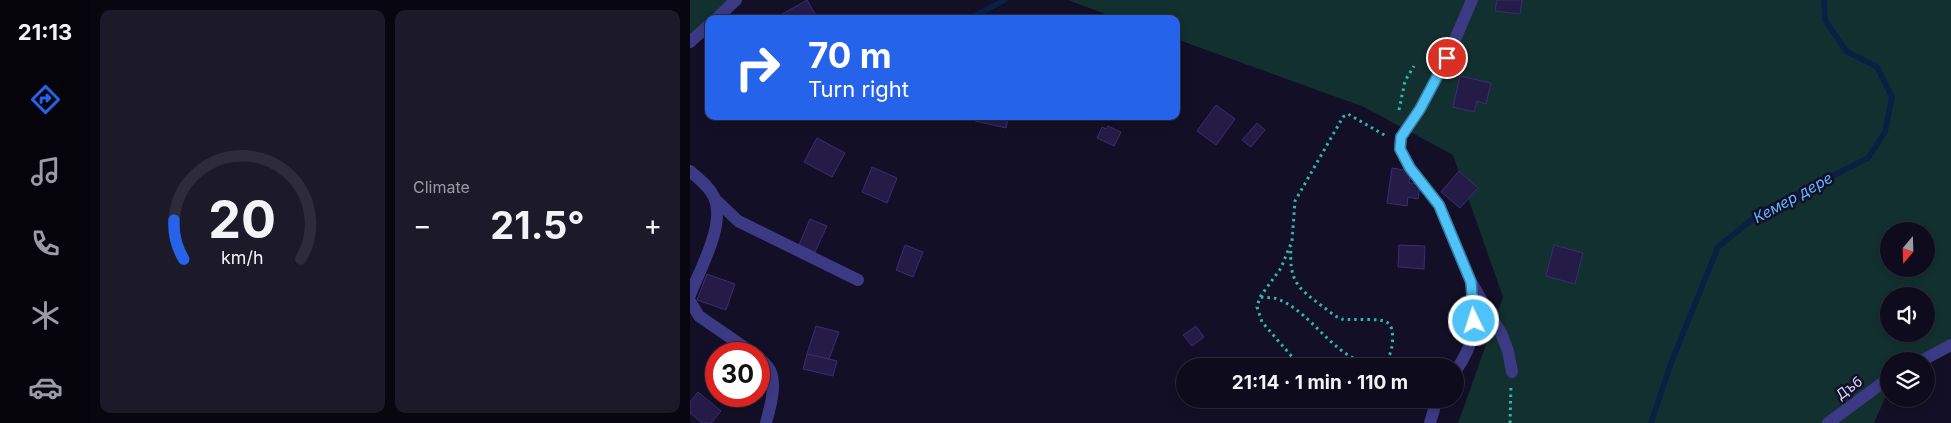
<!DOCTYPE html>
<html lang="en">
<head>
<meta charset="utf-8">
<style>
  body { margin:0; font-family:Inter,sans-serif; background:#1c1929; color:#f1f3f6; height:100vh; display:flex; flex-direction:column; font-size:19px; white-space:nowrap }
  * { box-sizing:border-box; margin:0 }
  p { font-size:16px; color:#9b9ba3 }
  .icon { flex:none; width:28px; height:28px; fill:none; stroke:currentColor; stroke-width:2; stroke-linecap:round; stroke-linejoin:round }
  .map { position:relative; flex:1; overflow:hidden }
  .sheet { display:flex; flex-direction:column; gap:10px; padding:10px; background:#08060f; width:600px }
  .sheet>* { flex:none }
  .top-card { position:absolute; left:15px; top:15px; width:475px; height:105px; border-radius:10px; box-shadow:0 2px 8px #0003,0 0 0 1px #2e2b3b; background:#2563eb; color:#fff; overflow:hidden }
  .needle { width:32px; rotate:199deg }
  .tools { position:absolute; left:1190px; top:222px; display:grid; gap:10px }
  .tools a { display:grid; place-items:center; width:55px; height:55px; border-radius:50%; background:#0e0b1c; box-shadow:0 2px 8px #0003,0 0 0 1px #2e2b3b; font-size:25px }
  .speed { position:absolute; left:15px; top:342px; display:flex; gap:10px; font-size:25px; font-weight:700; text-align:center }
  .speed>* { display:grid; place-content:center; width:65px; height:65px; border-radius:50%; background:#0e0b1c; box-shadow:0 2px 8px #0003,0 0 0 1px #2e2b3b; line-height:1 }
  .speed .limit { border:8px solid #d22; background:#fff; color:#111 }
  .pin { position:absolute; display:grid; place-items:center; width:42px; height:42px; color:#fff; margin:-21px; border:2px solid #fff; border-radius:50%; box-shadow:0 1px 5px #0007 }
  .me { position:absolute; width:55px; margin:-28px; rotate:356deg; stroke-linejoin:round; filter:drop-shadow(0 0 4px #0008) }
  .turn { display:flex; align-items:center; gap:18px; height:105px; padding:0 20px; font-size:22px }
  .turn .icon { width:65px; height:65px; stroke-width:2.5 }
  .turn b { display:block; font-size:35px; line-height:42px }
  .big { font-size:38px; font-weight:700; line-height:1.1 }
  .sheet .widget { flex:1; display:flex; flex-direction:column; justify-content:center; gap:8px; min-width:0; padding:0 18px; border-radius:10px; background:#1c1929 }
  .sheet .dial { align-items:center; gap:0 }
  .dial svg { height:130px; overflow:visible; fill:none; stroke:#2e2b3b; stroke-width:7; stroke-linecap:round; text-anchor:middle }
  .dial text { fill:#f1f3f6; stroke:none }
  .heat { display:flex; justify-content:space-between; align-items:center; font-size:28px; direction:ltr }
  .sheet .tiles { flex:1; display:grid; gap:10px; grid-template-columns:repeat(2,1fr) }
  .trip { position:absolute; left:486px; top:358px; width:288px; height:50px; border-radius:25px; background:#0e0b1c; box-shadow:0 2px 8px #0003,0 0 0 1px #2e2b3b; font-weight:700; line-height:50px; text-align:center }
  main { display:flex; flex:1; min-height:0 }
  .tab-bar { display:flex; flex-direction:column; width:90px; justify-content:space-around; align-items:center; background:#06040b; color:#9b9ba3 }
  .tab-bar .icon { width:35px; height:35px }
  .tab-bar .selected { color:#2563eb }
  .tab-bar b { font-size:22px; color:#f1f3f6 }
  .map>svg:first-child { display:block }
  .green { fill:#12302f; fill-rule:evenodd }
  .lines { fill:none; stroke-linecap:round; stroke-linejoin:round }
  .stream { stroke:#0a1f44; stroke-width:5.5 }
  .building { fill:#241b47; stroke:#3b2d73 }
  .path { stroke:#2fb8b0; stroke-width:3; stroke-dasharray:2.5 4; stroke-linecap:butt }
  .street { stroke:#3d3a85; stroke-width:12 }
  .route-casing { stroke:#337fa1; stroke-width:12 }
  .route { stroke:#4fc3f7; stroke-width:9 }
  .labels { text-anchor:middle; stroke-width:5; stroke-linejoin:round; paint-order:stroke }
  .street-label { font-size:14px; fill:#d9d4ff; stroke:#130f26 }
  .water-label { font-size:15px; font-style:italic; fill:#62b6ff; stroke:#130f26 }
</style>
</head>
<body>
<main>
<nav class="tab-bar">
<b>21:13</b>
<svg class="icon selected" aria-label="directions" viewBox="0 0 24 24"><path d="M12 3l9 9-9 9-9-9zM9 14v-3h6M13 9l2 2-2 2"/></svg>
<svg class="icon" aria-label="music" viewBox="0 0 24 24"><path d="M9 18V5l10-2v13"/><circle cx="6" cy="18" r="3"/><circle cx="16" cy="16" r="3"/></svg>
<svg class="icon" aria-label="phone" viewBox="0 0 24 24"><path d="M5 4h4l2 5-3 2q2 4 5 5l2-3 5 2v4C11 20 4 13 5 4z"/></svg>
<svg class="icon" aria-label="climate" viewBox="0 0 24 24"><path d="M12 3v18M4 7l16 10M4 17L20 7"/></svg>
<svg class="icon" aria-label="car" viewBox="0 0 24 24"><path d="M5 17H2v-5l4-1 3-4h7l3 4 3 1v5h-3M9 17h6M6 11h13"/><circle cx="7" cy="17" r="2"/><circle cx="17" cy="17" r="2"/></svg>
</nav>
<section class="sheet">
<div class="tiles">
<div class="widget dial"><svg viewBox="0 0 100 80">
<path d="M14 69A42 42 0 1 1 86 69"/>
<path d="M14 69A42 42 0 0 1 8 45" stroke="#2563eb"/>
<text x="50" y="56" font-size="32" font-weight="700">20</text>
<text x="50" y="72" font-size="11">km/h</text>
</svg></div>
<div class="widget"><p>Climate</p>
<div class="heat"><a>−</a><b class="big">21.5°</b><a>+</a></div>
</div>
</div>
</section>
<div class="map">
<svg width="1261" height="423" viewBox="0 0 1261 423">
  <rect width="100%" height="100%" fill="#130f26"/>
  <g class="green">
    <polygon points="0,0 49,0 24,19 19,19 19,22 0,37"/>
    <path d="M378 0H1261V340L1228 361H1199V389L1184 423H768L813 297 763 155 674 107 486 39V19H429ZM1199 231H1236V269H1199ZM1199 296H1236V334H1199Z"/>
  </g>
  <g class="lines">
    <g class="stream">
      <polyline points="278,19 315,0"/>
      <polyline points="961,423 981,363 1028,247 1071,212 1178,158 1195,132 1202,97 1187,67 1156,51 1135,20 1134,0"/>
    </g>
  </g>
  <g class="building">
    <polygon points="117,0 128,19 88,19 87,17"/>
    <polygon points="807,0 832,0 830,14 805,11"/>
    <polygon points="770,76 801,83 796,104 787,101 784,112 763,107"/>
    <polygon points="526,105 545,119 526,145 507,131"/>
    <polygon points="287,116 319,116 316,128 285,121"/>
    <polygon points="567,123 575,130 561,147 552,140"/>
    <polygon points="418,126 431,132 424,146 407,138 412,127 416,129"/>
    <polygon points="127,138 155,153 142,177 114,162"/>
    <polygon points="182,167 207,178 197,203 172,192"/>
    <polygon points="702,168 720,171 719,183 730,184 728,199 718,197 717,206 697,203"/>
    <polygon points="769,171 788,188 770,208 751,192"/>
    <polygon points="120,219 137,226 125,252 109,245"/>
    <polygon points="215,245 233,252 223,277 206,270"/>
    <polygon points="709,245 735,246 734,269 708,267"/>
    <polygon points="864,245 893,253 885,284 856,276"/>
    <polygon points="17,274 45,284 36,310 7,300"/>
    <polygon points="126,326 149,332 139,359 117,354"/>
    <polygon points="506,326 514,337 502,346 493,335"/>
    <polygon points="117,354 147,361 143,376 113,369"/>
    <polygon points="8,392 31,411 21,423 12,423 0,413 0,402"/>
  </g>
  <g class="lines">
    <g class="path">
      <polyline points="709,110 715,81 724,66"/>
      <path d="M571 297C577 298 584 297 590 300 627 316 647 366 692 365 694 362 698 360 699 356 703 349 705 328 698 323 690 317 663 321 652 319 645 317 638 310 632 306 606 287 599 280 601 246"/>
      <polyline points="610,366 572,322 567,307 570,297 591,268 602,241 605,201 653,117 658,114 696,136"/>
      <polyline points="820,423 821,385"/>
    </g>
    <g class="street">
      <polyline points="782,0 757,58 730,109 711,137 710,149 720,168 749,205 781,282 811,333 818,351 822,372"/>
      <polyline points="26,19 46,0"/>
      <polyline points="0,42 19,25"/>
      <path d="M0 171C9 179 19 186 24 197 36 224 10 269 0 295"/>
      <polyline points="25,199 48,221 168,280"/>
      <polyline points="0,301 9,316 64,354"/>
      <path d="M69 357C72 361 77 365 80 370 87 386 80 407 76 423"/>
      <polyline points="1231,361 1261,345"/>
      <path d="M765 372C788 338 785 326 782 287"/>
      <polyline points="740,423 747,399"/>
      <polyline points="1138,423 1199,378"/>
    </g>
  </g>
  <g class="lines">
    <defs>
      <polyline id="route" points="757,58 730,109 711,137 710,149 720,168 749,205 781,282 784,321"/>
    </defs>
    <use href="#route" class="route-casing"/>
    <use href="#route" class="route"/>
  </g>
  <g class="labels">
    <g class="street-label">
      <text transform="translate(1159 388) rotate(-36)" y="5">Дъб</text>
    </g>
    <g class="water-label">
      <text transform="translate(1103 198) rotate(-29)" y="5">Кемер дере</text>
    </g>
  </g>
</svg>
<div class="tools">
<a><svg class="needle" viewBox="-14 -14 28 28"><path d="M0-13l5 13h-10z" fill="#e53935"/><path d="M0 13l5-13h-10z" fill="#9b9ba3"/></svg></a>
<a><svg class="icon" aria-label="sound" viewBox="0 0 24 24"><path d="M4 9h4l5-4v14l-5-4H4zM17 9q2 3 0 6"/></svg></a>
<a><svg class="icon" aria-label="layers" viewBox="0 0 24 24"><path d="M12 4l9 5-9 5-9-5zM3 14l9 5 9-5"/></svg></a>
</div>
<div class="speed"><div class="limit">30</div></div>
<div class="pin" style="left:757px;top:58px;background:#d93025"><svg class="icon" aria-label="arrive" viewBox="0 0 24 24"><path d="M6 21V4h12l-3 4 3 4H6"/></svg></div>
<svg class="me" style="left:784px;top:321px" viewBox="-20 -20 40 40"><circle r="17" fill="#4fc3f7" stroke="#fff" stroke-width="3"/><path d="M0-11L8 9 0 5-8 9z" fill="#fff"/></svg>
<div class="trip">21:14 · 1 min · 110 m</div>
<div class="top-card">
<div class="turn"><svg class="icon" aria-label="right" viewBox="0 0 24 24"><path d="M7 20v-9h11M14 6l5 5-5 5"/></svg><div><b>70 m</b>Turn right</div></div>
</div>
</div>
</main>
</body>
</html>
